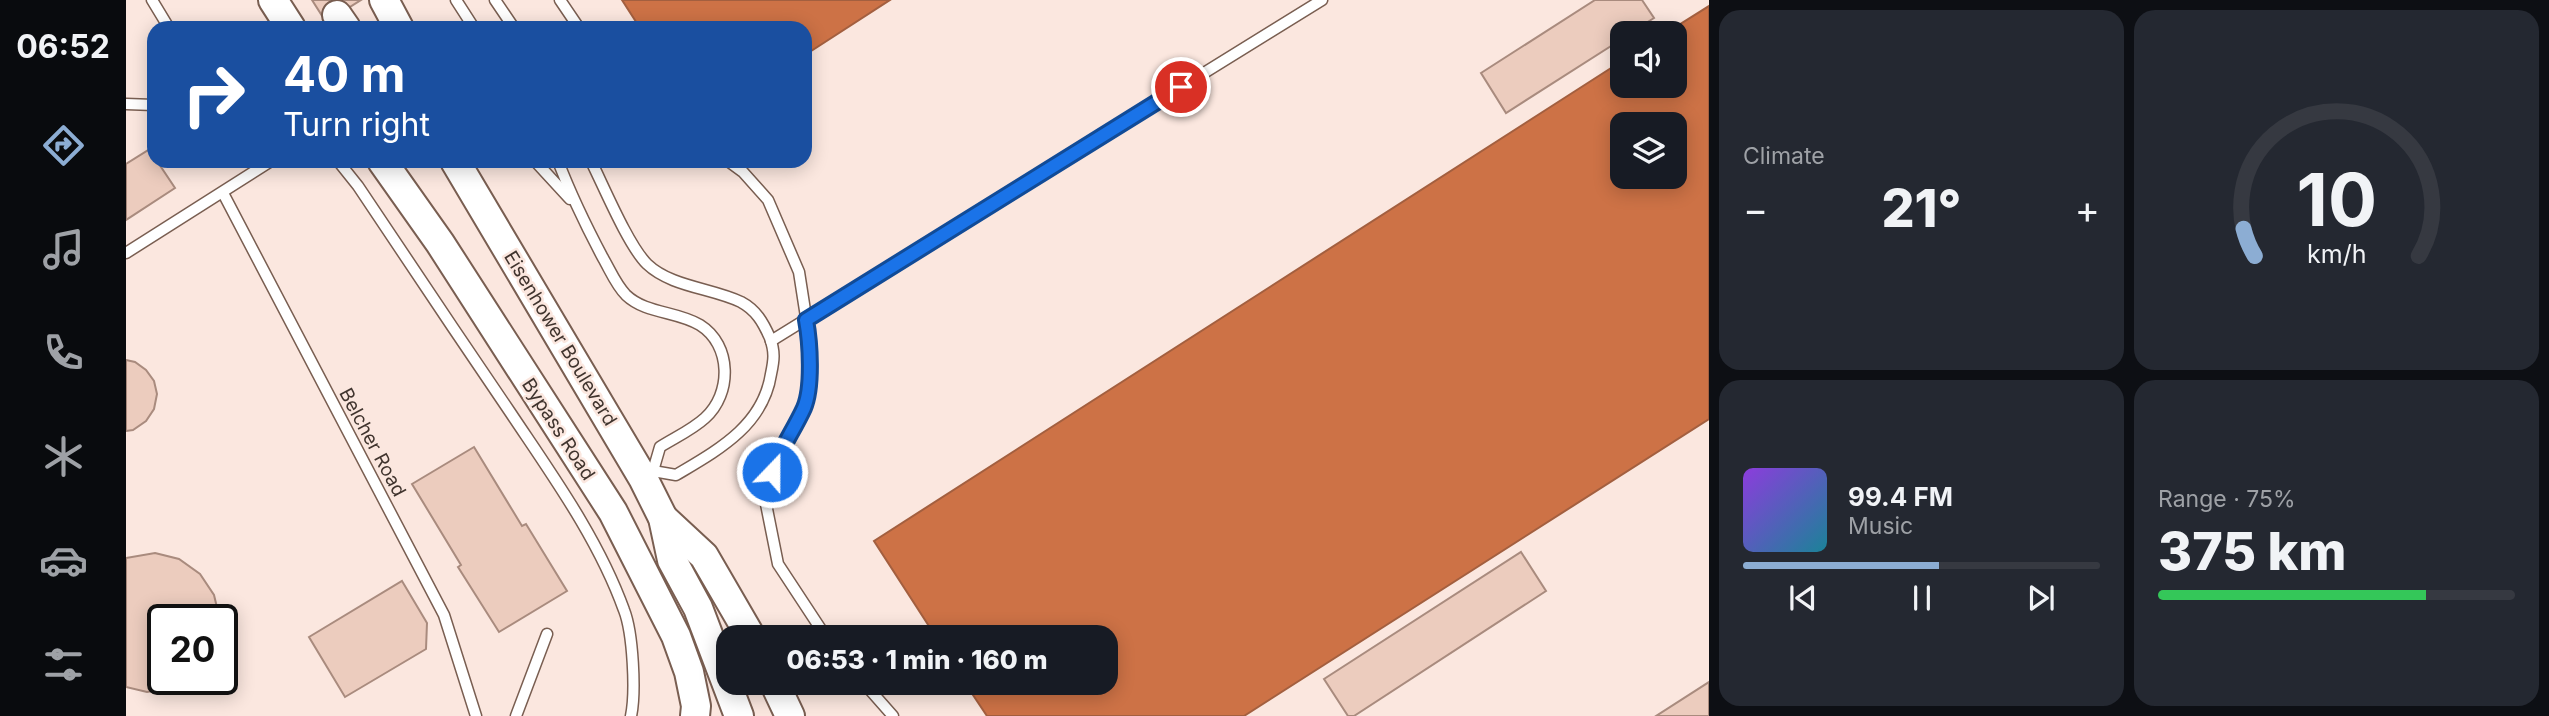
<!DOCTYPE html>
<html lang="en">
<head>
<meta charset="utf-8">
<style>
  body { margin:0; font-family:Inter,sans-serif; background:#242831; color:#f1f3f6; height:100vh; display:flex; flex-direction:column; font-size:26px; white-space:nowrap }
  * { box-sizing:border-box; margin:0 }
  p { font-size:23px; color:#9ea1a6 }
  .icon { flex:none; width:38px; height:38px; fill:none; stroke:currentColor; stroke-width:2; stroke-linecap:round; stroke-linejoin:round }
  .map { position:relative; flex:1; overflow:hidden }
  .drawer { display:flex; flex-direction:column; gap:10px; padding:10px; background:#0d0f14; width:840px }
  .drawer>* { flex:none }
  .top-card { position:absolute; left:21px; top:21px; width:665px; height:147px; border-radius:21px; box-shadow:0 4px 18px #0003; background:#1a4fa0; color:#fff; overflow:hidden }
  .fabs { position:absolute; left:1484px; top:21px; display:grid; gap:14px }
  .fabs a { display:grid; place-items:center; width:77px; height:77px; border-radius:14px; background:#171b24; box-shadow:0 4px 18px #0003; font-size:35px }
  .speed { position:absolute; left:21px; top:604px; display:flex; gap:14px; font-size:35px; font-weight:700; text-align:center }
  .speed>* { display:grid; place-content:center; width:91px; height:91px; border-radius:50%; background:#171b24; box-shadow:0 4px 18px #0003; line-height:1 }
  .speed .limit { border:4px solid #111; border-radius:10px; background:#fff; color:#111 }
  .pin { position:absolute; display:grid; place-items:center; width:60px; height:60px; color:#fff; margin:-30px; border:4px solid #fff; border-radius:50%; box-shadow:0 2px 7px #0007 }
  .me { position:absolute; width:77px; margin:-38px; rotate:22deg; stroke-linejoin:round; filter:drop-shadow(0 0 5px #0008) }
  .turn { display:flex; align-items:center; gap:24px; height:147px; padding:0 21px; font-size:32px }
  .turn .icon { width:91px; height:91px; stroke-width:2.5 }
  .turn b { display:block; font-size:49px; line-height:60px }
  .big { font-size:52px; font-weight:800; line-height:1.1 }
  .drawer .tile { flex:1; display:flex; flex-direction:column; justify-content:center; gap:10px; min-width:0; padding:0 24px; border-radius:21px; background:#242831 }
  .drawer .dial { align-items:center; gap:0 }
  .dial svg { height:182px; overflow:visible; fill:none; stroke:#363941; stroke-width:7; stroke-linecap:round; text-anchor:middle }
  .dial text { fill:#f1f3f6; stroke:none }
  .song { display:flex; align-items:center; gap:21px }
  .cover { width:84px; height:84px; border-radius:10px; background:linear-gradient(135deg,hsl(270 70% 55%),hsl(190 70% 35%)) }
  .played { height:7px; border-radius:4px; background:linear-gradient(90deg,#8cadd3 55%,#363941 55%) }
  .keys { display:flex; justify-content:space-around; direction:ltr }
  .heat { display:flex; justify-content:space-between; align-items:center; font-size:38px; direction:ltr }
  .charge { height:10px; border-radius:5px; background:linear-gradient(90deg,#34c759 75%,#363941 0) }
  .drawer .tiles { flex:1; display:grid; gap:10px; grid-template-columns:repeat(2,1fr) }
  .trip { position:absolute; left:590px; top:625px; width:402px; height:70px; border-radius:21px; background:#171b24; box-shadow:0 4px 18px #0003; font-weight:800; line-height:70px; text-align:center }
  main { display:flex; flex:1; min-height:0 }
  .dock { display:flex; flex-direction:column; width:126px; justify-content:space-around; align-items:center; background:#090b0e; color:#9ea1a6 }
  .dock .icon { width:49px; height:49px }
  .dock .current { color:#8cadd3 }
  .dock b { font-size:32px; color:#f1f3f6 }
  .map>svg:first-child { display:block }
  .water { fill:#cd7246; stroke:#a35f3f; stroke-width:2; fill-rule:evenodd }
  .building { fill:#ecccbe; stroke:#a98b7e; stroke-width:2 }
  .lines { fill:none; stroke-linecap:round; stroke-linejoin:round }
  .lane-casing { stroke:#795e51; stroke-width:13 }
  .secondary-casing { stroke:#795e51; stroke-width:32 }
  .lane { stroke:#fff; stroke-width:10 }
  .secondary { stroke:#fff; stroke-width:28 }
  .route-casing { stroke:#114b97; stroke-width:18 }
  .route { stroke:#1a73e8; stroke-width:12 }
  .labels { text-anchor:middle; stroke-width:5; stroke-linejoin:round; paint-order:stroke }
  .street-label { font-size:19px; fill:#40342e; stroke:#fbe7df }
</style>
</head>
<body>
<main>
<nav class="dock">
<b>06:52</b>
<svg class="icon current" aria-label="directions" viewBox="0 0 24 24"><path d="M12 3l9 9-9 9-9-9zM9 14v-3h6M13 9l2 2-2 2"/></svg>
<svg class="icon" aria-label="music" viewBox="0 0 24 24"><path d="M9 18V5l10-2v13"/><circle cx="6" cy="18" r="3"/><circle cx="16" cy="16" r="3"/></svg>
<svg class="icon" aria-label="phone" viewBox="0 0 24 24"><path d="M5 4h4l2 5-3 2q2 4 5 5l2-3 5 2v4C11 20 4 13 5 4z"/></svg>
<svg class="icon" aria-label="climate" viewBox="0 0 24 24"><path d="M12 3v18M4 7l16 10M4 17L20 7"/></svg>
<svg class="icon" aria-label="car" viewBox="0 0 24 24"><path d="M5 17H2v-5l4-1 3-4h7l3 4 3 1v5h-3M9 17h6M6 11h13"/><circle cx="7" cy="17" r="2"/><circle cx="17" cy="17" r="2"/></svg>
<svg class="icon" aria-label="filters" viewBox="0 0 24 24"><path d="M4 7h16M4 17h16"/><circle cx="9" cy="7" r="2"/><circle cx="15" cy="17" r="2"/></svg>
</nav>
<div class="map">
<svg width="1583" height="716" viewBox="0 0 1583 716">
  <rect width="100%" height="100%" fill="#fbe7df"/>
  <g class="water">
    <polygon points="496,0 764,0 679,55 679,28 514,28"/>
    <path d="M1583 6V419L1118 716H861L839 683 980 682V637H810L748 541 1496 61V86H1549V33H1540ZM1496 124H1549V177H1496Z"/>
  </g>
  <g class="building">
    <polygon points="186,0 235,0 200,22"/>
    <polygon points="1469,0 1516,0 1528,18 1504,33 1496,33 1496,39 1380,113 1355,73"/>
    <polygon points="24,149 28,156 28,161 31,161 49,188 0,220 0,164"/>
    <polygon points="0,360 9,362 20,370 28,381 31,394 28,409 20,421 7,430 0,431"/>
    <polygon points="348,447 396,526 400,524 441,591 373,632 332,567 335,565 286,484"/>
    <polygon points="1395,552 1420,591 1228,716 1222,716 1198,679"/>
    <polygon points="29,553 53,559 74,574 88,595 94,620 37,620 37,679 63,679 50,687 21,692 0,687 0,558"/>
    <polygon points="276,581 301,623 300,649 219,697 183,637"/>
    <polygon points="1583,682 1583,716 1530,716"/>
  </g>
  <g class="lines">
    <defs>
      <g id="lane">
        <polyline points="26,0 43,28"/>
        <polyline points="330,0 348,28"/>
        <polyline points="369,0 388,28"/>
        <polyline points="434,0 453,28"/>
        <polyline points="0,104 28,105"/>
        <path d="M212 161 232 186C282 261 333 337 384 412 426 475 472 538 498 610 507 633 510 692 505 716"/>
        <polyline points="409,161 444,199"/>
        <path d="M432 161C445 195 460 226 477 258 484 270 490 285 500 295 520 314 551 311 574 325 606 345 606 394 579 418 566 430 548 438 534 447L527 471"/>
        <path d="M465 161C478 187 502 245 521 264 545 287 586 288 615 302 630 310 637 322 644 338 649 352 648 360 645 374 637 426 592 450 550 475L527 471 519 476"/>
        <polyline points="602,161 617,172 642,200 673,272 685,349 679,405 653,450 638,494 652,564 700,637"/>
        <polyline points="97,193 318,615 350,716"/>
        <polyline points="0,253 145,161"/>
        <polyline points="645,341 1196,0"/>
        <polyline points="737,682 767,716"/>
        <polyline points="390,716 421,634"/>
      </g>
      <g id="secondary">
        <polyline points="147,0 165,28"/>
        <polyline points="258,0 273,28"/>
        <polyline points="211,15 220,28"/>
        <polyline points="256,161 314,243 487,512 550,636 563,672 570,706 569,716"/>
        <polyline points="329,161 517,478 537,518 546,560 572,608 613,716"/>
        <polyline points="537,518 578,556 625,637"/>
        <polyline points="648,682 664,716"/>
      </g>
    </defs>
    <use href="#lane" class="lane-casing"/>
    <use href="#secondary" class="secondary-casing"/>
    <use href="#lane" class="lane"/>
    <use href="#secondary" class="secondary"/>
  </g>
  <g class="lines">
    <defs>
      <path id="route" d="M646 472C654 449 668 430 678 408 687 387 684 342 680 320L1055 87"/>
    </defs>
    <use href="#route" class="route-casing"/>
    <use href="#route" class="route"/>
  </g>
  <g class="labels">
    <g class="street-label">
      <text transform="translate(435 338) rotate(59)" y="7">Eisenhower Boulevard</text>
      <text transform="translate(433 429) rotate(57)" y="7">Bypass Road</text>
      <text transform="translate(247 442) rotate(62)" y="7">Belcher Road</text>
    </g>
  </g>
</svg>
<div class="fabs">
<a><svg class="icon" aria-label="sound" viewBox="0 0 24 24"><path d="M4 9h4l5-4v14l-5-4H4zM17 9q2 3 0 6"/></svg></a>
<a><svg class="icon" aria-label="layers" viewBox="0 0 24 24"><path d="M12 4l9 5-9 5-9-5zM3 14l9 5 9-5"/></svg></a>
</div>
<div class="speed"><div class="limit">20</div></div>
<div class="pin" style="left:1055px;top:87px;background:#d93025"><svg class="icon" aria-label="arrive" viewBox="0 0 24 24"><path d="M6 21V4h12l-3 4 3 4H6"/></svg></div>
<svg class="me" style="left:646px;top:472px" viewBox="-20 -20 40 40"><circle r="17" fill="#1a73e8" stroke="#fff" stroke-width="3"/><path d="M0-11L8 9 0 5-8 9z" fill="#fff"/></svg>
<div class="trip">06:53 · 1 min · 160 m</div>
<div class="top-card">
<div class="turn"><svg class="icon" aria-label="right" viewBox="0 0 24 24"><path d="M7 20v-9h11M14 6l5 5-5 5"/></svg><div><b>40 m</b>Turn right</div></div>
</div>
</div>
<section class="drawer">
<div class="tiles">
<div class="tile"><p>Climate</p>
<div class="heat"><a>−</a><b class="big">21°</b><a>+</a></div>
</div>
<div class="tile dial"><svg viewBox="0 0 100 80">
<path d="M14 69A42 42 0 1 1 86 69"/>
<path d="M14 69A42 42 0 0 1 9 57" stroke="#8cadd3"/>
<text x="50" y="56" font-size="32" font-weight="700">10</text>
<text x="50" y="72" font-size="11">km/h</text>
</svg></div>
<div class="tile">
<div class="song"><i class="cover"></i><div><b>99.4 FM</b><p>Music</p></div></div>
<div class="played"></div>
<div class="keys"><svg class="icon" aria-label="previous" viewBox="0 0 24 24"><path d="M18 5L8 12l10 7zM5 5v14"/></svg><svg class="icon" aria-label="pause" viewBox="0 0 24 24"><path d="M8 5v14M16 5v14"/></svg><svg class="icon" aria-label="next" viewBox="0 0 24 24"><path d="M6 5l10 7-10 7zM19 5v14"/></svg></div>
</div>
<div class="tile"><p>Range · 75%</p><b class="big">375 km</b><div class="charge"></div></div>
</div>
</section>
</main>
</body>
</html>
